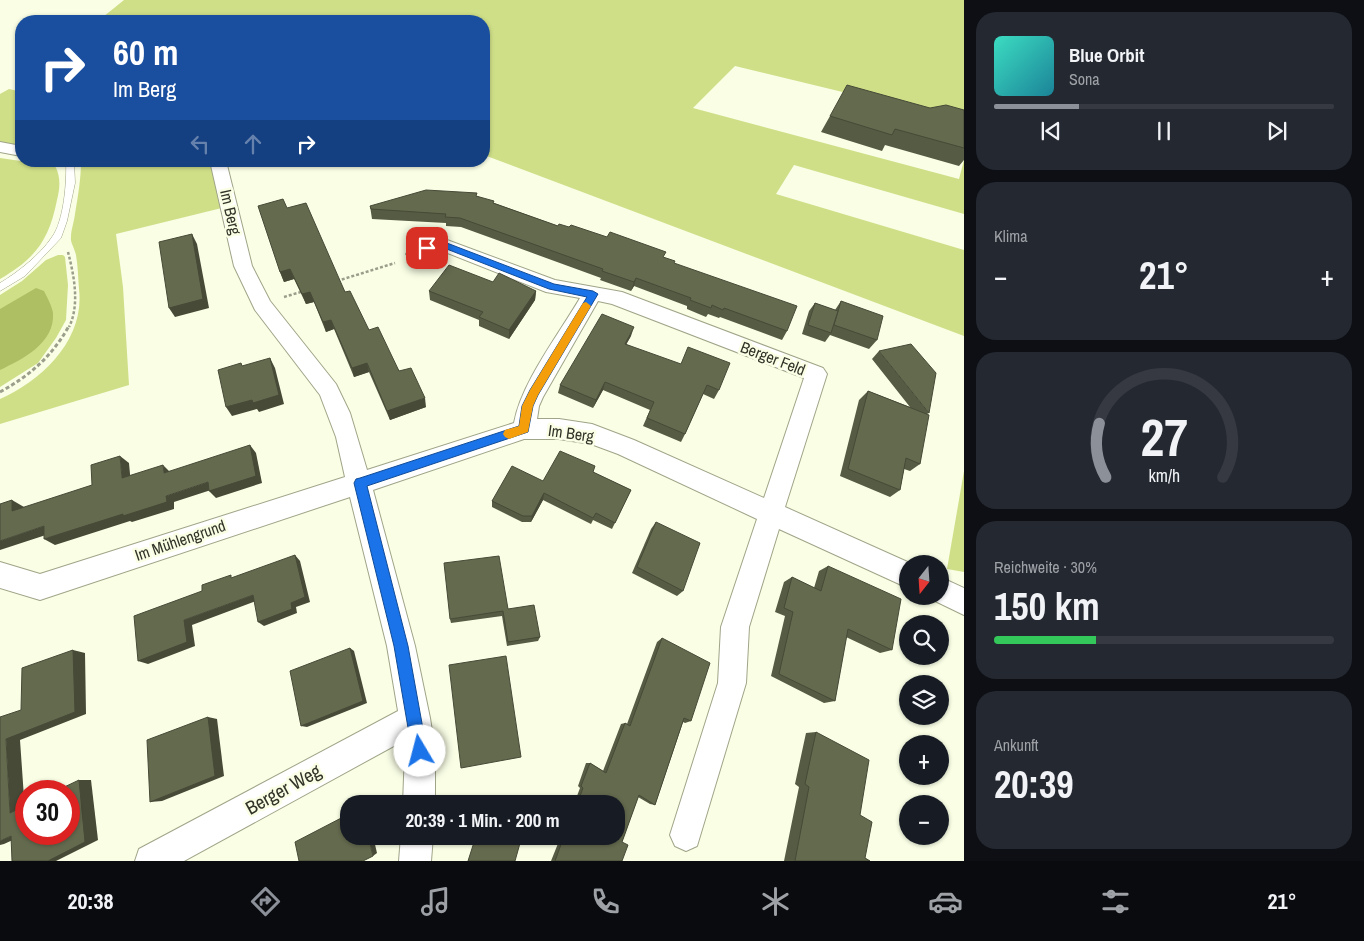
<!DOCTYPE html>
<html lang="de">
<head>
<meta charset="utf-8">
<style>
  body { margin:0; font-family:"Archivo Narrow",sans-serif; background:#242831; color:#f1f3f6; height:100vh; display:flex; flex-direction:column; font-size:19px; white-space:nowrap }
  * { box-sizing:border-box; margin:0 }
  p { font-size:16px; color:#9ea1a6 }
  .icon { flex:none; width:28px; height:28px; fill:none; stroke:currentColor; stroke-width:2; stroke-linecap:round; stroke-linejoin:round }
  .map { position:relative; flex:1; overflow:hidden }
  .drawer { display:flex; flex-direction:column; gap:12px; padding:12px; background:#0d0f14; width:400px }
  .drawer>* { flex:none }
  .hud { position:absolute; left:15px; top:15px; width:475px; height:152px; border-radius:20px; box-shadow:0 1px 4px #0004; background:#1a4fa0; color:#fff; overflow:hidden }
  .needle { width:32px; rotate:197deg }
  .fabs { position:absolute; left:899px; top:555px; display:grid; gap:10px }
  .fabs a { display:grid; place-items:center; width:50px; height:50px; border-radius:50%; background:#171b24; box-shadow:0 1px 4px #0004; font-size:25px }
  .speed { position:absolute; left:15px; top:780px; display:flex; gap:10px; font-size:25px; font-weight:700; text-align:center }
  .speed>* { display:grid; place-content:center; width:65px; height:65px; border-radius:50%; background:#171b24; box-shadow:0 1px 4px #0004; line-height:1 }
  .speed .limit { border:8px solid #d22; background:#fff; color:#111 }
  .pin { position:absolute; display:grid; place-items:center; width:42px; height:42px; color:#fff; margin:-21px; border-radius:10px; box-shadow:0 2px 8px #0006 }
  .me { position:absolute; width:55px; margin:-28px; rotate:352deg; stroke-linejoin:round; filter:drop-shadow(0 0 4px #0008) }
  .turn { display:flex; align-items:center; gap:18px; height:105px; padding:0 15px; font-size:22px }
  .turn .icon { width:65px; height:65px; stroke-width:2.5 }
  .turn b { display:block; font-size:35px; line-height:42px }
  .lanes { display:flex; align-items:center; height:48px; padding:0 15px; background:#0003; justify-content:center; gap:25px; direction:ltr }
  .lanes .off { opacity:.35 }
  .big { font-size:38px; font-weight:700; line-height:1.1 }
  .drawer .widget { flex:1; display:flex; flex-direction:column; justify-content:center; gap:8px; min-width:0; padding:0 18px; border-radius:20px; background:#242831 }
  .drawer .dial { align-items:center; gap:0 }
  .dial svg { height:130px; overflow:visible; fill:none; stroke:#363941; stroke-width:7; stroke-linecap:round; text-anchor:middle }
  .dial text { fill:#f1f3f6; stroke:none }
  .song { display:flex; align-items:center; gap:15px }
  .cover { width:60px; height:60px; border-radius:8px; background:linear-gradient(135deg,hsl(170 70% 55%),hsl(190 70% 35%)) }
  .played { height:5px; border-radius:2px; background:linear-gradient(90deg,#8c9099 25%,#363941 25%) }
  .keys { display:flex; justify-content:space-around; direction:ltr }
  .heat { display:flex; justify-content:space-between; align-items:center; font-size:28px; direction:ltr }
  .charge { height:8px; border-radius:4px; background:linear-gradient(90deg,#34c759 30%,#363941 0) }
  .trip { position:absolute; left:340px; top:795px; width:285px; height:50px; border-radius:20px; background:#171b24; box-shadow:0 1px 4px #0004; font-weight:700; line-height:50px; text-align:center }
  .dock { display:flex; height:80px; justify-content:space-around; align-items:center; background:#090b0e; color:#9ea1a6 }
  .dock .icon { width:35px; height:35px }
  .dock .active { color:#8c9099 }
  .dock b { font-size:22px; color:#f1f3f6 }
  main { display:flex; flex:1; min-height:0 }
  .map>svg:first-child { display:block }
  .green { fill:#cfdf88 }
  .water { fill:#aebe62 }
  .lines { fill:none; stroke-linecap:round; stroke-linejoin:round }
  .service-casing { stroke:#9fa588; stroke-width:1 }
  .minor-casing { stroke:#9fa588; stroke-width:2 }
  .path-far1 { stroke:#9a9e8b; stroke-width:2.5; stroke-dasharray:3 2; stroke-linecap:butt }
  .path { stroke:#9a9e8b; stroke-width:3; stroke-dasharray:4 2.5; stroke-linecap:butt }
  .service { fill:#fff; fill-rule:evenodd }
  .minor { fill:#fff; fill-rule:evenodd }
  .wall { fill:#565b43 }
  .shaded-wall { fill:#464a37 }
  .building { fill:#646a4e; stroke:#464a37 }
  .route { fill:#1a73e8; stroke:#114b97 }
  .slow { fill:#f59e0b }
  .labels { text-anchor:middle; stroke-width:5; stroke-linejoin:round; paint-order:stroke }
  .street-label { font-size:16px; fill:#323428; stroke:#f9fee5 }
  .near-street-label { font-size:19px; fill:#323428; stroke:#f9fee5 }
</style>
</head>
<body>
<main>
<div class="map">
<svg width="964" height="861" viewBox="0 0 964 861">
  <rect width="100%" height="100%" fill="#f9fee5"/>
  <g class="green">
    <polygon points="124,0 964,0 964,111 917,110 735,66 693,108 959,179 964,160 964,214 794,165 776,194 964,250 964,336 484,155 484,21 98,21"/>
    <polygon points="9,89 18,91 17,96 21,104 21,147 0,142 0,94"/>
    <path d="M0 158 55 166C61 176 60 189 57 200 49 240 36 258 0 279Z"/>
    <path d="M81 161H210L222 206 238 204 116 234 123 287 129 385 0 424V399C43 380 85 339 79 289 78 278 78 266 76 255 75 249 70 242 71 237 71 230 74 222 75 214 78 196 81 179 81 161Z"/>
    <polygon points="58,255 63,255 65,257 68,285 66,320 56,338 38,363 0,387 0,295 22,281 46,260"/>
    <polygon points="964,471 964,572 947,569"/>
  </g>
  <path class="water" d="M36 288 44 291C47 297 52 306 53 313 55 343 23 359 0 370V309Z"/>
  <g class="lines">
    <defs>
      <path id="service" d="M66 161H74L75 183 67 221 61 238 25 276 0 291V283C17 273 41 254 52 237 64 221 67 181 66 161Z"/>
      <g id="minor">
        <polygon points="0,142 21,146 21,156 0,152"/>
        <path d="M210 161H226L252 266 270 301 336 384 350 413 367 470 514 423C521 383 559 334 580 298L546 292 440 250 415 260 409 258 406 254 409 250 439 237 555 280 622 292 823 368 827 374 785 507 912 564H908V588L779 529 749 627 746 683 697 846 686 851 675 846 670 835 718 683 721 627 757 519 618 454 591 444 559 439H524L373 490 415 646 430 718 435 751V804H403L405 751 403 741 184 861H135L139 849 398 711 387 646 350 497 40 600 0 588V562L40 574 345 477 336 437 320 395 255 310 234 266ZM598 301 612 304 804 378 764 498 634 440 592 424 559 419H537L539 406 543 397Z"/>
        <polygon points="940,577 964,588 964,615 931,599 929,596 940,596"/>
        <polygon points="401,836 433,836 431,861 399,861"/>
      </g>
    </defs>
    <use href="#service" class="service-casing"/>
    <use href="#minor" class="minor-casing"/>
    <g class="path-far1">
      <path d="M68 252C74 275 80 305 69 327"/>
      <polyline points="337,281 395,263"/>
      <polyline points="284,297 304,291"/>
    </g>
    <path class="path" d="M0 392C31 375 52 356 69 326"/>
    <use href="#service" class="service"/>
    <use href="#minor" class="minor"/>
  </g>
  <g class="wall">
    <polygon points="930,108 964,110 964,160 959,166 885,145 882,151 821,132 830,116"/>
    <polygon points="477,196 494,203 558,226 664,258 787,331 782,340 720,317 719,318 708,314 706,317 687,309 687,306 634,286 631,291 600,280 601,278 461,227 446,226 446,223 372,219 370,206"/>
    <polygon points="287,208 345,292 369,330 426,407 390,420 369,372 354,377 334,329 326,332 314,302 306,304 294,279 284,282 280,272"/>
    <polygon points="493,282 536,291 535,300 509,339 479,326 479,320 430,300 429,291"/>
    <polygon points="841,301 877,340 869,349 830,335 825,342 802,334 809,311 815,303 835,310"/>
    <polygon points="631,336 626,344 719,390 714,399 703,394 685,434 681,442 643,426 650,410 603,390 593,408 558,393 560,385"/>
    <polygon points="879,351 929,413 927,414 920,464 910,471 904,469 900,490 890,497 840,476 859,400 868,391 910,407 872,359"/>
    <polygon points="593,472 631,490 612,529 593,520 591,524 543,500 531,522 522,522 492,507 492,501 543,481"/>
    <polygon points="656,522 683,591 677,596 632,573 651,529"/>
    <polygon points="828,566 892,650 880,653 846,637 835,701 824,703 771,676 785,616 775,612 784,582 792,577 814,588 819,571"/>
    <polygon points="508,609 540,637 538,641 507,646 502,616 451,623 450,619"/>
    <polygon points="662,638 691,721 685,723 683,722 655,805 650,804 638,797 622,842 622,861 551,861 561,836 616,836 616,804 574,804 580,788 578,786 586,763 590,763 603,771 621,724 625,723 627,724 657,642"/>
    <polygon points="816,732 860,815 865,858 870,861 784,861 799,787 795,784 806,733"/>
  </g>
  <g class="shaded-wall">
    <polygon points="192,234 197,244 209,308 175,317 169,308"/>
    <polygon points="290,269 294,279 284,282 280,272"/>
    <polygon points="636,278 634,286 631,291 634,282"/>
    <polygon points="536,291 535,300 509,339 509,330"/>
    <polygon points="310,292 314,302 306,304 302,294"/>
    <polygon points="331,320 334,329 326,332 323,322"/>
    <polygon points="634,327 631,336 622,352 625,344"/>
    <polygon points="270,358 275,368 284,404 259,412 257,409 232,416 226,407"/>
    <polygon points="367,363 369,372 354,377 352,368"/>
    <polygon points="605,382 603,390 593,408 596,400"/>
    <polygon points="425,398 426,407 390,420 387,411"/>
    <polygon points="250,445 256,453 262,483 216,498 209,491"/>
    <polygon points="120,456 129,463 131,485 122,478"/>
    <polygon points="163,465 170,472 164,473"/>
    <polygon points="208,482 214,489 174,502 174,509 132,522 130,521 55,545 44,539 166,496"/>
    <polygon points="544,493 543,500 531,522 532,516"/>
    <polygon points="12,500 24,507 23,517 12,511"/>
    <polygon points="44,526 55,532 0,550 0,541"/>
    <polygon points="295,555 300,561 310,602 296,607 297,613 264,626 258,622"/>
    <polygon points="253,595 259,600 192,625 195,646 148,664 138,661 184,620"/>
    <polygon points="350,648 354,651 367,703 307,727 301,726"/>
    <polygon points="73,650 85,653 86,714 20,740 25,812 10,813 6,739"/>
    <polygon points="208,717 217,719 224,776 162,801 150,802"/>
    <polygon points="79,780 91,780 98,840 56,861 48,861"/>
    <polygon points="26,834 4,844 0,845 0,841 11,836"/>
    <polygon points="368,836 373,836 377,853 373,856"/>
  </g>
  <g class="building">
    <polygon points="847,85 930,108 946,105 964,110 964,148 895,129 892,135 830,116"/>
    <polygon points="426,190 477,193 476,196 494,201 493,203 558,226 559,224 569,227 571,225 607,237 610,232 666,252 663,257 675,261 674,263 797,306 787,331 724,308 723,310 712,305 711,308 690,300 691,298 636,278 634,282 602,271 603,269 460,218 445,217 446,214 371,209 370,206"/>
    <polygon points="283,199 287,208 306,203 345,292 350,291 369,330 378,327 399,371 411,368 425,398 387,411 367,363 352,368 331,320 323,322 310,292 302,294 290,269 280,272 258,206"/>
    <polygon points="192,234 203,299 169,308 159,242"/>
    <polygon points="449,265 493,282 499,273 536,291 509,330 479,317 483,312 429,291"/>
    <polygon points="841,301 883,316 877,340 834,325"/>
    <polygon points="815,303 838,311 831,333 808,325"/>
    <polygon points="602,314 634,327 625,344 681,364 688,347 730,363 719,390 707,385 685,434 647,418 654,402 605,382 596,400 560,385"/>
    <polygon points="911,344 936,373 929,413 879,351"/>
    <polygon points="270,358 279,395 253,403 252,400 226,407 218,370 241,363 242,366"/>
    <polygon points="868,391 929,415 920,464 906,458 900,490 848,469"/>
    <polygon points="250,445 256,476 209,491 208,482 166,496 167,502 123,516 123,514 44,539 44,526 0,541 0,504 12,500 12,511 92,485 91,465 120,456 122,478 163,465 164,473"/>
    <polygon points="560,451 595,466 593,472 631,490 615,523 596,513 593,518 544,493 532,516 523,516 492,501 512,466 543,481"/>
    <polygon points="656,522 700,543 683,591 637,567"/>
    <polygon points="295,555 305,597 291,603 292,609 258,622 253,595 184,620 187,642 138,661 134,616 202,591 202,585 231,575 231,578"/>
    <polygon points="499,556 508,609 534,605 540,637 508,642 503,611 450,619 444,563"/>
    <polygon points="828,566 901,599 892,650 848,629 835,701 779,674 793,612 784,608 792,577 821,591"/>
    <polygon points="662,638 710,663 691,721 684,718 655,805 639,795 622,842 628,845 622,861 555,861 564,836 616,836 616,804 577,804 583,788 581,786 590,763 606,773 625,723 630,726"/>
    <polygon points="350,648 363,701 301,726 290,671"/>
    <polygon points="73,650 75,712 6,739 10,813 26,805 26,834 69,834 69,791 56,791 79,780 85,842 48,861 12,861 11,836 0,841 0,717 21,710 22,668"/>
    <polygon points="506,656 521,757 461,768 449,665"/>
    <polygon points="208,717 215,776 150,802 147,740"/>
    <polygon points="816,732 869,760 860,815 872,822 865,858 870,861 795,861 809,787 805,784"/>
    <polygon points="347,815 349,820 349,836 368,836 373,856 363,861 299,861 295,842"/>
    <polygon points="476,836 522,836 515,861 468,861"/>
  </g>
  <polygon class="route" points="439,240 554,284 593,291 598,294 538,395 533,406 528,432 367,486 408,646 427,751 425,757 420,759 414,757 412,751 394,646 354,483 356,479 360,478 519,426 522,406 530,390 587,297 549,289 439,246 427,251 424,250 424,246"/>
  <polygon class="slow" points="586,302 591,306 538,395 533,406 528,432 509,439 505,437 503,434 505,430 519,426 522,406 530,390 583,303"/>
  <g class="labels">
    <g class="street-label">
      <text transform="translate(231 212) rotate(77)" y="6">Im Berg</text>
      <text transform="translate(773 358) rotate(21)" y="6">Berger Feld</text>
      <text transform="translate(571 433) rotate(8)" y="6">Im Berg</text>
      <text transform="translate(180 540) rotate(-19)" y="6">Im Mühlengrund</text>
    </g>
    <g class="near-street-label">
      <text transform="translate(283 789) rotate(-29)" y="7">Berger Weg</text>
    </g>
  </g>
</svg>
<div class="fabs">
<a><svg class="needle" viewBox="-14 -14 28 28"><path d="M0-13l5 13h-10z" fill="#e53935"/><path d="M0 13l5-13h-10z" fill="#9ea1a6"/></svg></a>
<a><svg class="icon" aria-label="search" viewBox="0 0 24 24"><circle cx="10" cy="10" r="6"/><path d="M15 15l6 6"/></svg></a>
<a><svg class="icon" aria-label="layers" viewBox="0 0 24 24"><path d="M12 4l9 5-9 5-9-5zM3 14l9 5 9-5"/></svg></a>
<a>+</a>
<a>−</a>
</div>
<div class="speed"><div class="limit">30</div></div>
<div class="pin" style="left:427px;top:248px;background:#d93025"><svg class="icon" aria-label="arrive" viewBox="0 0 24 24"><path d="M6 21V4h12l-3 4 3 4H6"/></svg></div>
<svg class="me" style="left:420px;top:751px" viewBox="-20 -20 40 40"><circle r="19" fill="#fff"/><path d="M0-13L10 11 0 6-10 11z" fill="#1a73e8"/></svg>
<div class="trip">20:39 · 1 Min. · 200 m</div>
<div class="hud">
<div class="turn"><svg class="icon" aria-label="right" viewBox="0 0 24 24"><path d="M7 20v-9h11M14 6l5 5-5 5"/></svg><div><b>60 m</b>Im Berg</div></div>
<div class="lanes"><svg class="icon off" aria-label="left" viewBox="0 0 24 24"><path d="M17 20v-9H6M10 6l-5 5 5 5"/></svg><svg class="icon off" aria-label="ahead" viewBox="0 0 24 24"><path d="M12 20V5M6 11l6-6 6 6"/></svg><svg class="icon" aria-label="right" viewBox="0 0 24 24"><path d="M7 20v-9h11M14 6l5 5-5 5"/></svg></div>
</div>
</div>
<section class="drawer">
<div class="widget">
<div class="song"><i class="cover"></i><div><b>Blue Orbit</b><p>Sona</p></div></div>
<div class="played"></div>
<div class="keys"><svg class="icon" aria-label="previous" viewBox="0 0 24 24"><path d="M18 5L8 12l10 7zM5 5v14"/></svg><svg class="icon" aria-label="pause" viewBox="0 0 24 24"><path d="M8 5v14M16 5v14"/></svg><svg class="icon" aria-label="next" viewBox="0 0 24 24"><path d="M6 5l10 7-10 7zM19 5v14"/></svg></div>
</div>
<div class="widget"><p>Klima</p>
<div class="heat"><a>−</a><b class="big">21°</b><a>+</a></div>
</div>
<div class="widget dial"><svg viewBox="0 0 100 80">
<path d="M14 69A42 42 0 1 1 86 69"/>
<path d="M14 69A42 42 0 0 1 10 36" stroke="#8c9099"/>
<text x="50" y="56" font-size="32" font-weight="700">27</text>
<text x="50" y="72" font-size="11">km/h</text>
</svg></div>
<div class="widget"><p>Reichweite · 30%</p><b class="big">150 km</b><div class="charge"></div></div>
<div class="widget"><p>Ankunft</p><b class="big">20:39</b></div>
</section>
</main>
<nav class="dock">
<b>20:38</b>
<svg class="icon active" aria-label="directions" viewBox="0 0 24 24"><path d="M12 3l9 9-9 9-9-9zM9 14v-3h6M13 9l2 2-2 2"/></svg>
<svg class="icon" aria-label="music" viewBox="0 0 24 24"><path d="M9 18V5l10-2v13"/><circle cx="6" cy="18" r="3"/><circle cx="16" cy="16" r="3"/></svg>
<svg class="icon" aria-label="phone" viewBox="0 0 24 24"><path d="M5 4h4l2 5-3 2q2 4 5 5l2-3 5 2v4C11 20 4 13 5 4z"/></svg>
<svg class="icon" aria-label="climate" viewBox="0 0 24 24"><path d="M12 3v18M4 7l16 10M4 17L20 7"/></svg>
<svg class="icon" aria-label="car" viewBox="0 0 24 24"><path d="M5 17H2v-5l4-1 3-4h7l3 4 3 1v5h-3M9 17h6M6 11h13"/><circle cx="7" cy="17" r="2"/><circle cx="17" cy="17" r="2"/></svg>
<svg class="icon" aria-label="filters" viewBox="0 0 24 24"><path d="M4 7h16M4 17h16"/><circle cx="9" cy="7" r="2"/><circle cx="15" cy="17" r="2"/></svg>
<b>21°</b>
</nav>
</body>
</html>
